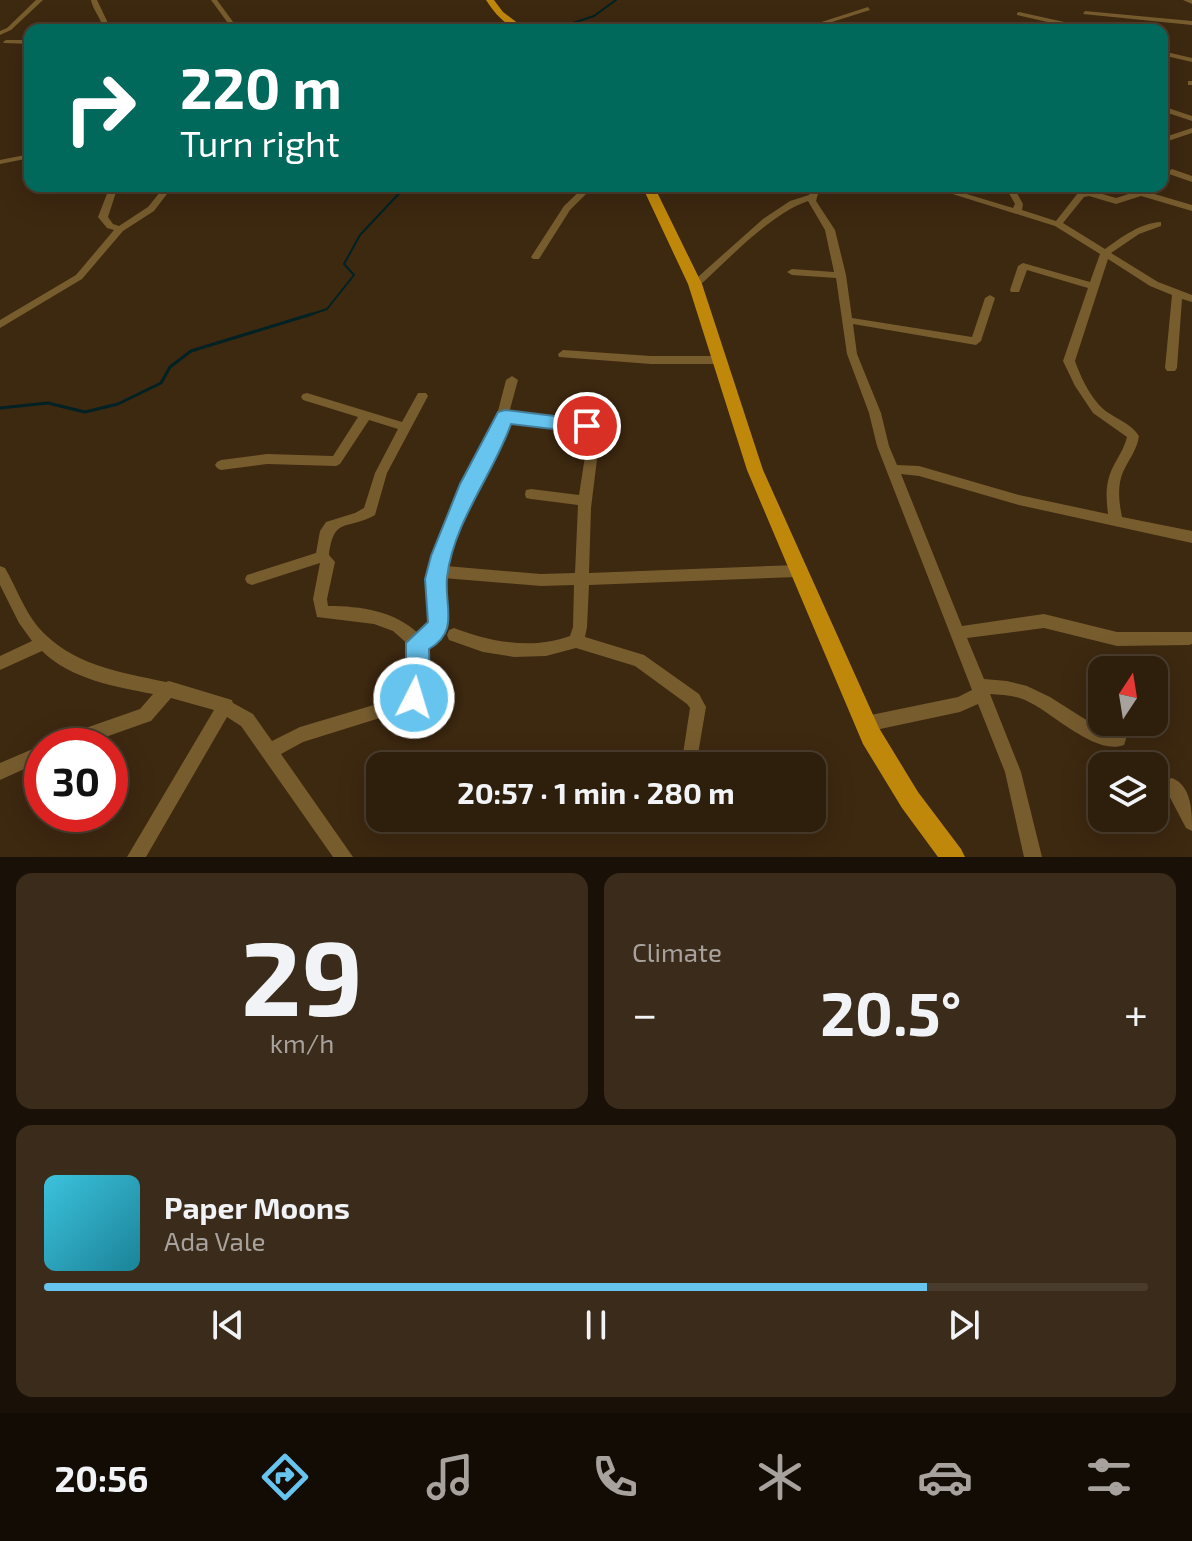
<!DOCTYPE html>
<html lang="en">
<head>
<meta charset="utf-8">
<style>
  body { margin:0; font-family:"Exo 2",sans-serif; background:#3a2b1a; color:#f1f3f6; height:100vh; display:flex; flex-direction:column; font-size:30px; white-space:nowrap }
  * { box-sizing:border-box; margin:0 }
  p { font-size:26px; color:#a7a29d }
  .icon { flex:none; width:44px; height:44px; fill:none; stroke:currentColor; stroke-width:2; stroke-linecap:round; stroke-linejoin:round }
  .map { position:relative; height:857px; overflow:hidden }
  .details { display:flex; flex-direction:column; gap:16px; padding:16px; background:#191007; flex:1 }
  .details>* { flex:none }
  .top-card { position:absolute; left:24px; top:24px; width:1144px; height:168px; border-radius:16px; box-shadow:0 8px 32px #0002,0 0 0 2px #493c2d; background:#00695c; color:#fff; overflow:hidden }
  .needle { width:52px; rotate:12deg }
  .controls { position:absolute; left:1088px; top:656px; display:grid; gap:16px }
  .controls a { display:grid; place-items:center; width:80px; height:80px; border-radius:16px; background:#2e1e0c; box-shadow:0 8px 32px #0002,0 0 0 2px #493c2d; font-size:40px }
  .speed { position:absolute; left:24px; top:728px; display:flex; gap:16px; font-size:40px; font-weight:700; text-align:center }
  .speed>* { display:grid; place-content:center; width:104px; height:104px; border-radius:50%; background:#2e1e0c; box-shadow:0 8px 32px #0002,0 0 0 2px #493c2d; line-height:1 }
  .speed .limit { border:12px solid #d22; background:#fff; color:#111 }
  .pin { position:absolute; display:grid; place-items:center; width:68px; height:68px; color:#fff; margin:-34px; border:4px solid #fff; border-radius:50%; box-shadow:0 2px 8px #0007 }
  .me { position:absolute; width:88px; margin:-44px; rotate:5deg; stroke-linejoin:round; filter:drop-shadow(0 0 6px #0008) }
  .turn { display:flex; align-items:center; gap:28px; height:168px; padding:0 24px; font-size:36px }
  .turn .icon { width:104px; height:104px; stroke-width:2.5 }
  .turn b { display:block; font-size:56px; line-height:68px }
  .big { font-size:60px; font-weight:700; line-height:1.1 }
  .details .card { flex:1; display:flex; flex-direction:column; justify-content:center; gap:12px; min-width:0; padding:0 28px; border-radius:16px; background:#3a2b1a }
  .details .dial { align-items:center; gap:0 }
  .dial b { font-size:104px; line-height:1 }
  .song { display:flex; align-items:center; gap:24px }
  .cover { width:96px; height:96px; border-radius:12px; background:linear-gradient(135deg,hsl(190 70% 55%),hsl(190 70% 35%)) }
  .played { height:8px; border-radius:4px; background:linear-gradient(90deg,#67c4ef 80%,#493c2d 80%) }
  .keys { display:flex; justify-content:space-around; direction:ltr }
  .heat { display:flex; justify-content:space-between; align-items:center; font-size:44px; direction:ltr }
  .details .tiles { flex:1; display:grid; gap:16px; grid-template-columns:1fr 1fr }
  .card:last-child { grid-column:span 2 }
  .trip { position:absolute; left:366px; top:752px; width:460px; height:80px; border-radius:16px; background:#2e1e0c; box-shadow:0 8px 32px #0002,0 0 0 2px #493c2d; font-weight:700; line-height:80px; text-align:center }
  .dock { display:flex; height:128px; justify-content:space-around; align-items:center; background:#120c05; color:#a7a29d }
  .dock .icon { width:56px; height:56px }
  .dock .active { color:#67c4ef }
  .dock b { font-size:36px; color:#f1f3f6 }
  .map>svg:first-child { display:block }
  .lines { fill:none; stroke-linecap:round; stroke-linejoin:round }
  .stream-far1 { stroke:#002224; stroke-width:2 }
  .stream { stroke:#002224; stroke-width:3 }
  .minor { fill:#775c2e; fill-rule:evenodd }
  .major { fill:#c0880b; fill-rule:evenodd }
  .route { fill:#67c4ef; stroke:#437f9b; stroke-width:2 }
</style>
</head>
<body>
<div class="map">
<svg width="1192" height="857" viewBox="0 0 1192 857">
  <rect width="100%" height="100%" fill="#3d2810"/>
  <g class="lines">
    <g class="stream-far1">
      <polyline points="552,30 594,16 616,0"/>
      <polyline points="306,316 327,309 354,275 344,264 360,235 406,186"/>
    </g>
    <polyline class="stream" points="0,408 48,403 85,412 118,404 161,383 170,367 191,351 312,314"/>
    <g class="minor">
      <polygon points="36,0 43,0 11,30 0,35 0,31 7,28"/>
      <path d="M91 0H97L107 21 109 30H103C102 18 93 11 91 0Z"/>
      <polygon points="211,0 217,0 239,30 233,30"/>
      <polygon points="1183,0 1192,0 1192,4"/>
      <polygon points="868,7 870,10 813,28 815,30 808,30 806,27"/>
      <polygon points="1085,11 1192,21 1192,25 1083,14"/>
      <polygon points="1019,12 1078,25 1081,27 1078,29 1017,15 1017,13"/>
      <polygon points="6,40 30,40 30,44 4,43 3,42"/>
      <polygon points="1162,51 1192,58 1192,62 1162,55"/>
      <rect x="1188" y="81" width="4" height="4"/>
      <polygon points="1162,106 1192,116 1192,121 1162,111"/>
      <polygon points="1192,128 1192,133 1162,143 1162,138"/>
      <polygon points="30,154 30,158 0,164 0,160"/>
      <polygon points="1172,169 1192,176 1192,182 1169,174 1168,172"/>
      <polygon points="110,186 118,186 108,217 113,224 119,226 148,207 165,186 173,186 154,211 123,231 82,279 0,328 0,320 76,275 114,230 107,228 98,217"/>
      <polygon points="585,186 594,186 570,210 539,259 533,259 531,257 564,206"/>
      <path d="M821 186H832L818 194 816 201 835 230 846 275 852 318 972 337 985 298 990 295 995 298 981 341 976 345 853 324 857 354 881 413 889 446 897 465 919 466 1019 495 1108 514C1106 497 1105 483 1113 467 1118 457 1124 449 1127 437L1093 413 1075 386 1063 361 1088 288 1027 270 1019 292H1011L1010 290 1018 266 1023 263 1090 282 1100 254 1055 226 927 186H940L1013 208 1015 204 1005 186H1013L1023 204 1022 210 1056 221 1078 193 1089 190 1116 198 1141 190 1192 205V211L1141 196 1116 204 1089 196 1084 197 1063 223 1105 249C1122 237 1140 223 1161 222V226L1139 234 1111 253 1158 282 1192 295V302L1182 299 1177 368 1175 371H1167L1165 368 1172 295 1150 286 1108 259 1075 361C1081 378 1092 401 1107 412 1119 420 1131 424 1139 436 1137 450 1129 459 1123 472 1117 486 1119 502 1122 517L1192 531V543L1019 505 919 476 901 474 962 626 1044 614 1117 632H1192V644L1189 645 1117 646 1044 628 967 638 984 679 1007 681 1027 686 1050 697 1091 723 1124 733 1126 739 1124 745C1095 756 1052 712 1027 701 1016 695 1002 695 990 694L1021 772 1042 857H1024L1005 772 978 704 960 712 866 732 860 730 858 724 860 718 866 716 958 697 972 690 877 446 869 413 847 354 836 278 792 275 787 272 792 269 834 272 825 230 808 201C770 214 729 259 699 286H691L690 284 763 219 790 201 809 195 811 191Z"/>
      <polygon points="563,350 651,356 718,356 724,360 718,364 651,364 559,357 558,354"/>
      <path d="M512 376 518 380 509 413 579 420 596 428 598 431 599 443 591 508 589 573 797 565 802 567 804 571 802 575 797 577 589 585 587 627 585 637 644 655 699 694 706 707 697 760 691 762 685 760 683 754 690 708 687 704 635 666 576 648 546 656 514 657 483 652 449 640 447 635 449 630 454 628C491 642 532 650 570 636L573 627 574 585 541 586 443 578C444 607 455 629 426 647V692L415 707 303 742 281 754 353 857H333L241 726 227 717 146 857H127L214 710 171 698 151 721 145 723 80 746H49L51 740 57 738 140 709 153 694C116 687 70 679 42 651L0 670V656L32 641 19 623 0 585V566L5 568C16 587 24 610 38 627 71 665 119 672 166 682L169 681 232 700 233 703 253 714 272 741 300 727 404 696 410 689V646L393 631 374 624 317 617 313 599 320 563 252 585 247 583 245 579 247 575 316 553 320 531 326 522 355 513 364 508 375 473 398 429 369 420 340 464 336 466 267 464 221 470 217 468 215 465 217 462 221 460 267 454 333 456 358 417 303 400 301 397 303 394 307 393 402 422 418 393H426L428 396 387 473 375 515C346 531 334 516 329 555L335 562 327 599 328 606C361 606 395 611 419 634L427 630 432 622 429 579 435 556 464 484 491 438 506 380ZM507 421 577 428 586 433 587 443 579 495 531 489 526 490 525 494 526 498 531 499 578 505 575 573 541 574 446 566 476 485 503 438Z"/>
      <polygon points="42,745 45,746 42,746 42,761 0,780 0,763"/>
      <path d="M1172 778C1192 786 1192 812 1192 831L1186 828 1164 786 1166 780Z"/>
    </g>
    <g class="major">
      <path d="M486 0H494L503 12 527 30C508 30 496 15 486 0Z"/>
      <polygon points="642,186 654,186 702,284 763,470 879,728 918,792 961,849 965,857 938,857 902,808 863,744 747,470 688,284"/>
    </g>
  </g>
  <path class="route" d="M505 410 587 420 596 426 587 433 511 424C493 475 454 521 447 577 444 606 460 631 429 649L430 692 423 706 414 710 406 706 402 698 406 690V643L428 622 425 579 431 556 460 484 498 412Z"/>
</svg>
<div class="controls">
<a><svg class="needle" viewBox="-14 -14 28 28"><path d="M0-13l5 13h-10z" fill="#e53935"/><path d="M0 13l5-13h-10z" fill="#a7a29d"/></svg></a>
<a><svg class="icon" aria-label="layers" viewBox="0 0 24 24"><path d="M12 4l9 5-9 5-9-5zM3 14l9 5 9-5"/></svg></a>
</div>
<div class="speed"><div class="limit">30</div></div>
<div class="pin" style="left:587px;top:426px;background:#d93025"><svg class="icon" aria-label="arrive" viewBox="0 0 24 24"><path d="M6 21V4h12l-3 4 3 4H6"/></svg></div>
<svg class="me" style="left:414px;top:698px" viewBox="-20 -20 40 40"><circle r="17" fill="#67c4ef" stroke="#fff" stroke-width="3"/><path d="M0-11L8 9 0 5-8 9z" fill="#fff"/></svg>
<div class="trip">20:57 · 1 min · 280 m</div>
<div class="top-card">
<div class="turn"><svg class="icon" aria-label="right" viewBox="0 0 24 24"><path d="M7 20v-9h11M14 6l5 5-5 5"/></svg><div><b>220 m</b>Turn right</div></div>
</div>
</div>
<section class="details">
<div class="tiles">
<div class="card dial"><b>29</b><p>km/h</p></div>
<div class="card"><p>Climate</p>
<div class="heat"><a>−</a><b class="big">20.5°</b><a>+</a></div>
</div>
<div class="card">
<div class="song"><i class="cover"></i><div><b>Paper Moons</b><p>Ada Vale</p></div></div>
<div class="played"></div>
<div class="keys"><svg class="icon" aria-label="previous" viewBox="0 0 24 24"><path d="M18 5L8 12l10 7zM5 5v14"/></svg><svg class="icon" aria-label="pause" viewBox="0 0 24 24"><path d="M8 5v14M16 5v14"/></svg><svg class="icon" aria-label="next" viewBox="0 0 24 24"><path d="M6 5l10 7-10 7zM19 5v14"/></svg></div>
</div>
</div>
</section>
<nav class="dock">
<b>20:56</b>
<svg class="icon active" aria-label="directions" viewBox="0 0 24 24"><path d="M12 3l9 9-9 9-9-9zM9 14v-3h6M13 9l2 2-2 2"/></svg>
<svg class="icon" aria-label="music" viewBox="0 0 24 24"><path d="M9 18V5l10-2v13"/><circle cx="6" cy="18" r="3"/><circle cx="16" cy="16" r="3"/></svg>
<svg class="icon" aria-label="phone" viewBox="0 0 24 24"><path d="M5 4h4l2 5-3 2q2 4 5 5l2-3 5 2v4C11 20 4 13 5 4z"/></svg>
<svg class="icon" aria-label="climate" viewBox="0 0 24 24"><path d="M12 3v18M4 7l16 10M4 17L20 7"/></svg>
<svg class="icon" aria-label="car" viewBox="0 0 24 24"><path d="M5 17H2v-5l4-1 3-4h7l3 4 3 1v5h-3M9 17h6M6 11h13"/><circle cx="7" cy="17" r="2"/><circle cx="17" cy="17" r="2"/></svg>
<svg class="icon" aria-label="filters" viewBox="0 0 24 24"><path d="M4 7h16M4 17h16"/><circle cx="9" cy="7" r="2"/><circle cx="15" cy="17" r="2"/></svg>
</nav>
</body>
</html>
